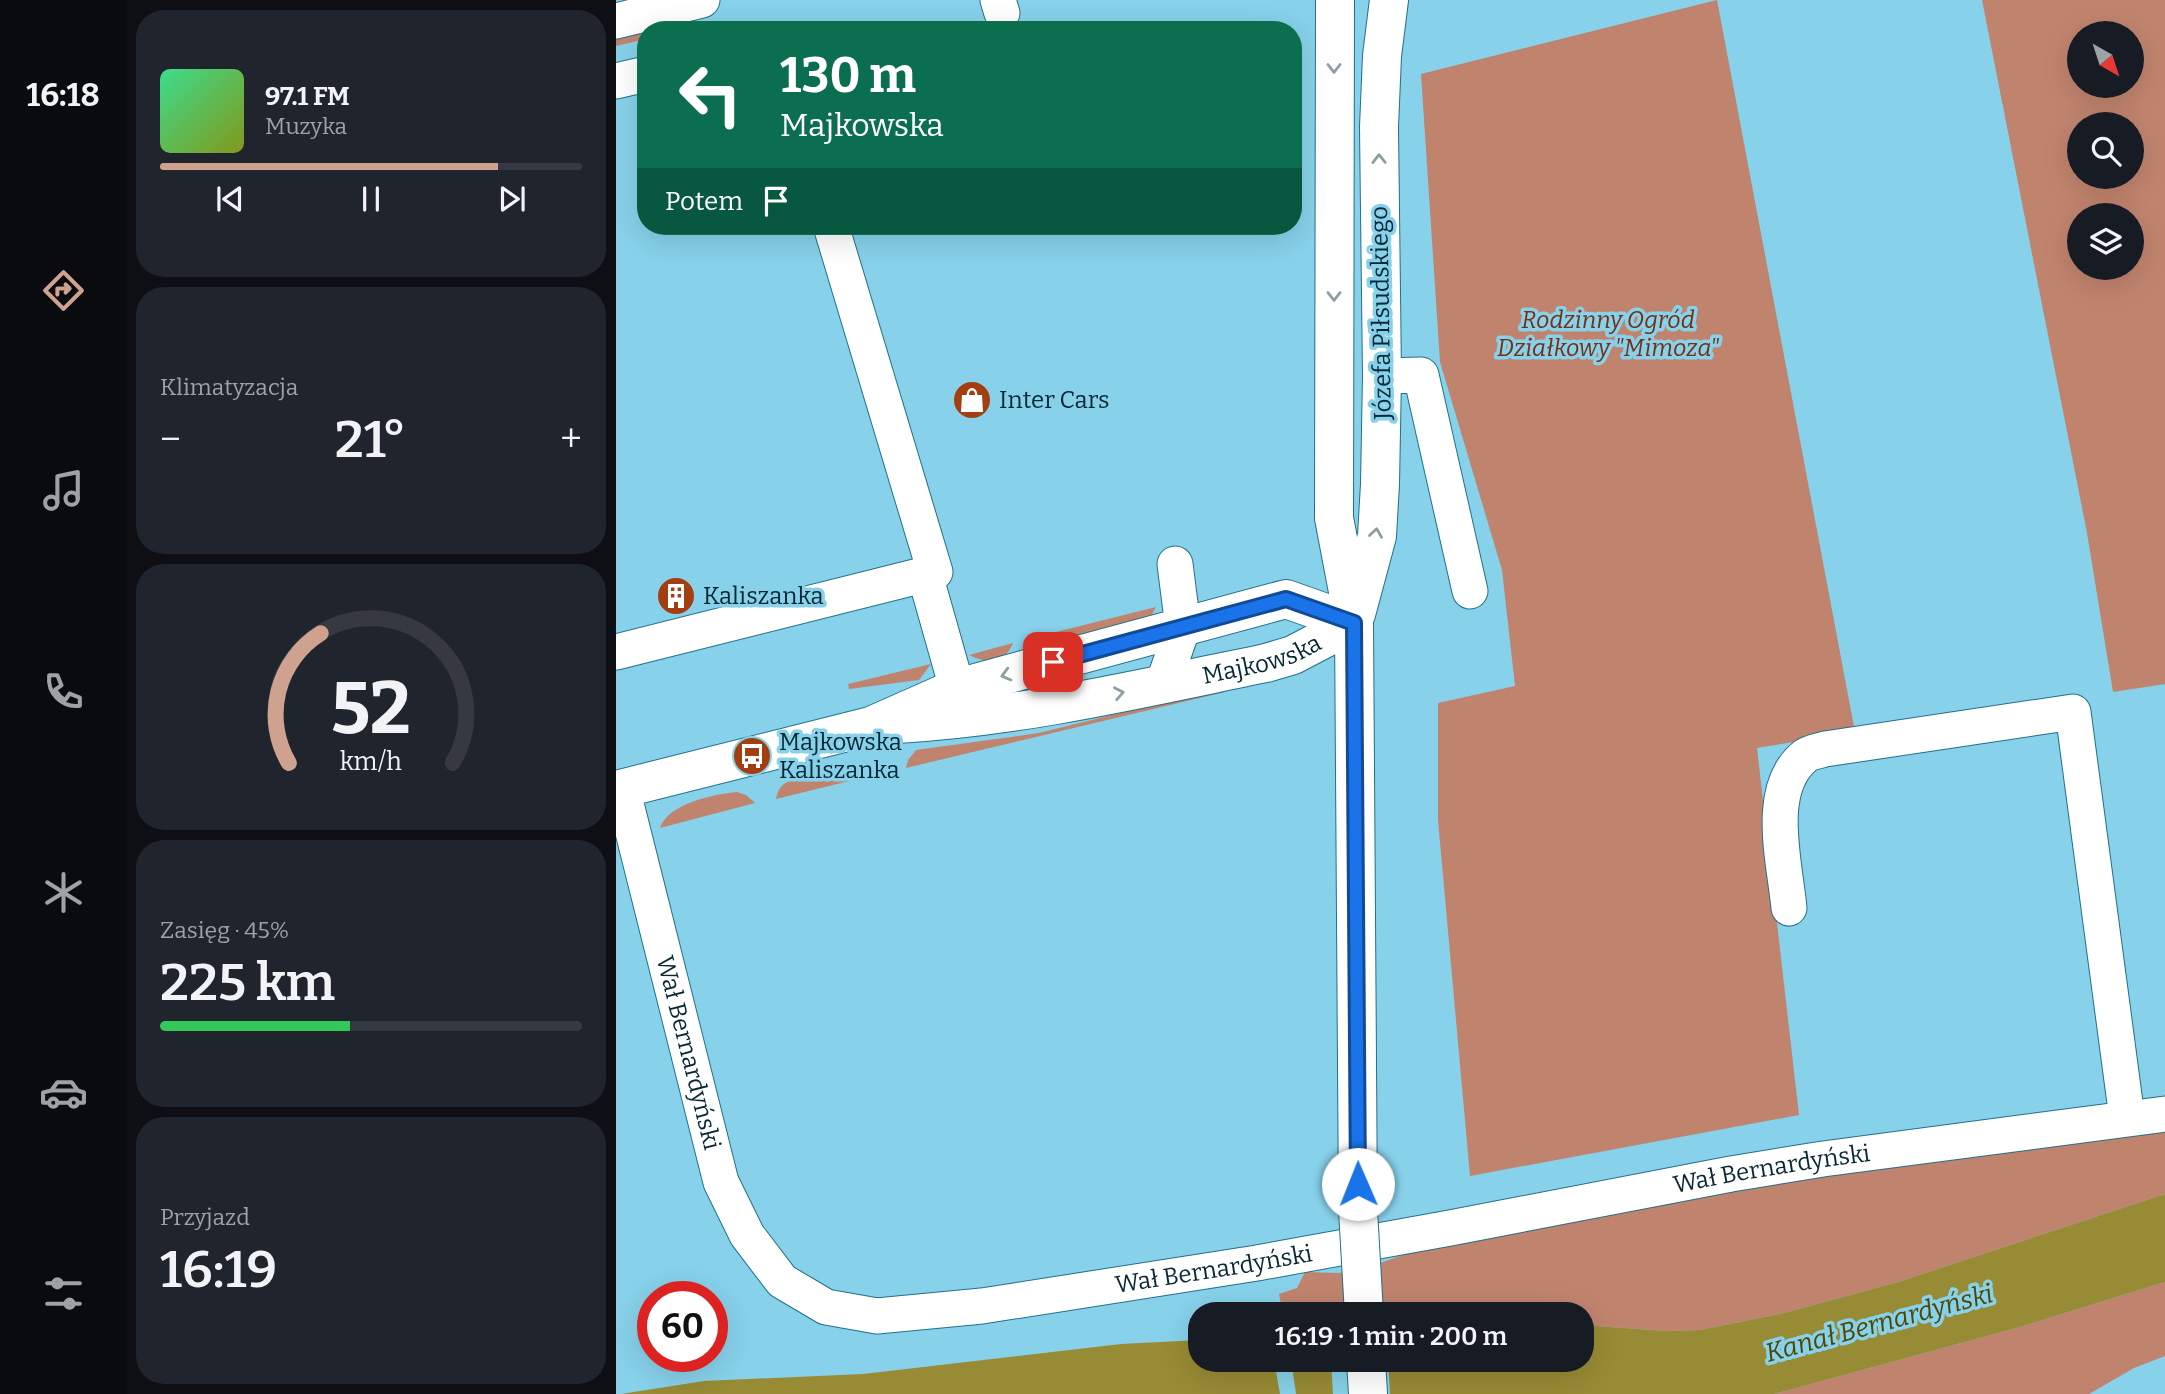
<!DOCTYPE html>
<html lang="pl">
<head>
<meta charset="utf-8">
<style>
  body { margin:0; font-family:Bitter,serif; background:#20242c; color:#f1f3f6; height:100vh; display:flex; flex-direction:column; font-size:26px; white-space:nowrap }
  * { box-sizing:border-box; margin:0 }
  p { font-size:23px; color:#9ea1a6 }
  .icon { flex:none; width:38px; height:38px; fill:none; stroke:currentColor; stroke-width:2; stroke-linecap:round; stroke-linejoin:round }
  .map { position:relative; flex:1; overflow:hidden }
  .side { display:flex; flex-direction:column; gap:10px; padding:10px; background:#0d0f14; width:490px }
  .side>* { flex:none }
  .banner { position:absolute; left:21px; top:21px; width:665px; height:214px; border-radius:28px; box-shadow:0 7px 28px #0002; background:#0b6e4f; color:#fff; overflow:hidden }
  .needle { width:46px; rotate:141deg }
  .fabs { position:absolute; left:1451px; top:21px; display:grid; gap:14px }
  .fabs a { display:grid; place-items:center; width:77px; height:77px; border-radius:50%; background:#171b24; box-shadow:0 7px 28px #0002; font-size:35px }
  .speed { position:absolute; left:21px; top:1281px; display:flex; gap:14px; font-size:35px; font-weight:700; text-align:center }
  .speed>* { display:grid; place-content:center; width:91px; height:91px; border-radius:50%; background:#171b24; box-shadow:0 7px 28px #0002; line-height:1 }
  .speed .limit { border:10px solid #d22; background:#fff; color:#111 }
  .pin { position:absolute; display:grid; place-items:center; width:60px; height:60px; color:#fff; margin:-30px; border-radius:14px; box-shadow:0 4px 10px #0006 }
  .me { position:absolute; width:77px; margin:-38px; rotate:359deg; stroke-linejoin:round; filter:drop-shadow(0 0 5px #0008) }
  .turn { display:flex; align-items:center; gap:24px; height:147px; padding:0 28px; font-size:32px }
  .turn .icon { width:91px; height:91px; stroke-width:2.5 }
  .turn b { display:block; font-size:49px; line-height:60px }
  .then { display:flex; align-items:center; height:66px; padding:0 28px; background:#0003; gap:14px; font-size:26px }
  .big { font-size:52px; font-weight:600; line-height:1.1 }
  .side .tile { flex:1; display:flex; flex-direction:column; justify-content:center; gap:10px; min-width:0; padding:0 24px; border-radius:28px; background:#20242c }
  .side .dial { align-items:center; gap:0 }
  .dial svg { height:182px; overflow:visible; fill:none; stroke:#363941; stroke-width:7; stroke-linecap:round; text-anchor:middle }
  .dial text { fill:#f1f3f6; stroke:none }
  .song { display:flex; align-items:center; gap:21px }
  .cover { width:84px; height:84px; border-radius:10px; background:linear-gradient(135deg,hsl(150 70% 55%),hsl(70 70% 35%)) }
  .played { height:7px; border-radius:4px; background:linear-gradient(90deg,#cea28e 80%,#363941 80%) }
  .keys { display:flex; justify-content:space-around; direction:ltr }
  .heat { display:flex; justify-content:space-between; align-items:center; font-size:38px; direction:ltr }
  .charge { height:10px; border-radius:5px; background:linear-gradient(90deg,#34c759 45%,#363941 0) }
  .trip { position:absolute; left:572px; top:1302px; width:406px; height:70px; border-radius:28px; background:#171b24; box-shadow:0 7px 28px #0002; font-weight:600; line-height:70px; text-align:center }
  main { display:flex; flex:1; min-height:0 }
  .tab-bar { display:flex; flex-direction:column; width:126px; justify-content:space-around; align-items:center; background:#090b0e; color:#9ea1a6 }
  .tab-bar .icon { width:49px; height:49px }
  .tab-bar .active { color:#cea28e }
  .tab-bar b { font-size:32px; color:#f1f3f6 }
  .map>svg:first-child { display:block }
  .green { fill:#c0846e; fill-rule:evenodd }
  .water { fill:#988b35 }
  .pier { fill:#87d1ea }
  .lines { fill:none; stroke-linecap:round; stroke-linejoin:round }
  .minor-casing { stroke:#227187; stroke-width:37 }
  .major-casing { stroke:#227187; stroke-width:40 }
  .minor { stroke:#fff; stroke-width:35 }
  .major { stroke:#fff; stroke-width:38 }
  .major-bridge-casing { stroke:#227187; stroke-width:40; stroke-linecap:butt }
  .major-bridge { stroke:#fff; stroke-width:38 }
  .oneway { stroke:#8f9ea3 }
  .route-casing { stroke:#114b97; stroke-width:18 }
  .route { stroke:#1a73e8; stroke-width:12 }
  .labels { text-anchor:middle; stroke-width:7; stroke-linejoin:round; paint-order:stroke }
  .street-label { font-size:24px; fill:#072832; stroke:#87d1ea }
  .park-label { font-size:24px; font-style:italic; fill:#782f11; stroke:#87d1ea }
  .poi-label { font-size:24px; fill:#072832; stroke:#87d1ea; text-anchor:start }
  .water-label { font-size:26px; font-style:italic; fill:#504700; stroke:#87d1ea }
</style>
</head>
<body>
<main>
<nav class="tab-bar">
<b>16:18</b>
<svg class="icon active" aria-label="directions" viewBox="0 0 24 24"><path d="M12 3l9 9-9 9-9-9zM9 14v-3h6M13 9l2 2-2 2"/></svg>
<svg class="icon" aria-label="music" viewBox="0 0 24 24"><path d="M9 18V5l10-2v13"/><circle cx="6" cy="18" r="3"/><circle cx="16" cy="16" r="3"/></svg>
<svg class="icon" aria-label="phone" viewBox="0 0 24 24"><path d="M5 4h4l2 5-3 2q2 4 5 5l2-3 5 2v4C11 20 4 13 5 4z"/></svg>
<svg class="icon" aria-label="climate" viewBox="0 0 24 24"><path d="M12 3v18M4 7l16 10M4 17L20 7"/></svg>
<svg class="icon" aria-label="car" viewBox="0 0 24 24"><path d="M5 17H2v-5l4-1 3-4h7l3 4 3 1v5h-3M9 17h6M6 11h13"/><circle cx="7" cy="17" r="2"/><circle cx="17" cy="17" r="2"/></svg>
<svg class="icon" aria-label="filters" viewBox="0 0 24 24"><path d="M4 7h16M4 17h16"/><circle cx="9" cy="7" r="2"/><circle cx="15" cy="17" r="2"/></svg>
</nav>
<section class="side">
<div class="tile">
<div class="song"><i class="cover"></i><div><b>97.1 FM</b><p>Muzyka</p></div></div>
<div class="played"></div>
<div class="keys"><svg class="icon" aria-label="previous" viewBox="0 0 24 24"><path d="M18 5L8 12l10 7zM5 5v14"/></svg><svg class="icon" aria-label="pause" viewBox="0 0 24 24"><path d="M8 5v14M16 5v14"/></svg><svg class="icon" aria-label="next" viewBox="0 0 24 24"><path d="M6 5l10 7-10 7zM19 5v14"/></svg></div>
</div>
<div class="tile"><p>Klimatyzacja</p>
<div class="heat"><a>−</a><b class="big">21°</b><a>+</a></div>
</div>
<div class="tile dial"><svg viewBox="0 0 100 80">
<path d="M14 69A42 42 0 1 1 86 69"/>
<path d="M14 69A42 42 0 0 1 28 12" stroke="#cea28e"/>
<text x="50" y="56" font-size="32" font-weight="700">52</text>
<text x="50" y="72" font-size="11">km/h</text>
</svg></div>
<div class="tile"><p>Zasięg · 45%</p><b class="big">225 km</b><div class="charge"></div></div>
<div class="tile"><p>Przyjazd</p><b class="big">16:19</b></div>
</section>
<div class="map">
<svg width="1549" height="1394" viewBox="0 0 1549 1394">
  <rect width="100%" height="100%" fill="#87d1ea"/>
  <g class="green">
    <polygon points="1101,0 1239,732 1141,748 1183,1115 854,1176 822,820 822,703 899,686 886,570 824,362 805,74"/>
    <path d="M1366 0H1549V684L1497 692 1471 533ZM1516 33V86H1463V33ZM1516 124V177H1463V124ZM1516 215V268H1463V215Z"/>
    <polygon points="76,22 78,27 68,30 30,30 30,39 0,46 0,34 44,24"/>
    <polygon points="540,607 534,618 449,639 436,633"/>
    <path d="M397 643C388 665 371 664 353 655Z"/>
    <polygon points="315,664 303,680 233,689 232,684"/>
    <polygon points="617,685 617,688 613,691 290,768 292,760 300,750 423,733"/>
    <path d="M244 765 254 770 258 775 160 799C161 793 163 788 168 784 177 777 231 765 244 765Z"/>
    <path d="M121 792 130 795 139 803 44 828C51 804 98 794 121 792Z"/>
    <polygon points="1549,1128 1549,1194 1279,1283 1168,1313 1084,1330 1050,1331 966,1325 966,1314 667,1314 663,1294 681,1288 689,1272 723,1273 753,1267 832,1239 1253,1165"/>
    <polygon points="1549,1282 1549,1356 1518,1368 1473,1394 1158,1394 1404,1327"/>
  </g>
  <polygon class="water" points="1549,1194 1549,1282 1404,1327 1158,1394 5,1394 88,1381 247,1374 505,1344 584,1340 584,1360 966,1360 966,1325 1050,1331 1084,1330 1168,1313 1279,1283"/>
  <g class="pier">
    <polygon points="658,1360 675,1360 680,1394 664,1394"/>
    <polygon points="715,1360 772,1360 774,1394 717,1394"/>
  </g>
  <g class="lines">
    <defs>
      <g id="minor">
        <polyline points="382,0 386,13"/>
        <polyline points="0,21 86,0"/>
        <polyline points="0,81 30,74"/>
        <polyline points="766,376 805,375 854,591"/>
        <polyline points="309,575 341,688"/>
        <polyline points="0,652 319,572 215,226"/>
        <polyline points="547,684 567,627 559,564"/>
        <path id="s1" d="M6 788 105 1182 131 1235 166 1281 210 1307 261 1316 366 1306 641 1263 834 1228 1115 1174 1207 1159 1549 1114"/>
        <path d="M1173 908C1169 863 1148 789 1189 756 1194 752 1203 751 1209 749L1457 712 1511 1118"/>
      </g>
      <g id="major">
        <polyline points="719,0 718,518 738,623 742,1210"/>
        <polyline points="740,614 761,536 764,484 766,376 763,127 766,56 773,0"/>
        <path id="s2" d="M281 724C406 717 528 688 650 663L677 655 738 623"/>
        <polyline points="0,790 255,726 341,688 670,599 738,623"/>
        <polyline points="750,1360 752,1394"/>
      </g>
    </defs>
    <use href="#minor" class="minor-casing"/>
    <use href="#major" class="major-casing"/>
    <use href="#minor" class="minor"/>
    <use href="#major" class="major"/>
    <defs>
      <polyline id="major-bridge" points="742,1210 748,1314"/>
    </defs>
    <use href="#major-bridge" class="major-bridge-casing"/>
    <use href="#major-bridge" class="major-bridge"/>
  </g>
  <defs><path id="oneway-chevron" d="M-2-3.5L2.5 0L-2 3.5" fill="none" stroke-width="1.6" stroke-linecap="round" stroke-linejoin="round" transform="scale(1.75)"/></defs>
  <g class="oneway">
    <use href="#oneway-chevron" transform="translate(718 68) rotate(90)"/>
    <use href="#oneway-chevron" transform="translate(763 159) rotate(-91)"/>
    <use href="#oneway-chevron" transform="translate(718 296) rotate(90)"/>
    <use href="#oneway-chevron" transform="translate(760 533) rotate(-82)"/>
    <use href="#oneway-chevron" transform="translate(390 675) rotate(165)"/>
    <use href="#oneway-chevron" transform="translate(503 693) rotate(-11)"/>
  </g>
  <g class="lines">
    <defs>
      <polyline id="route" points="437,662 670,599 738,623 742,1184"/>
    </defs>
    <use href="#route" class="route-casing"/>
    <use href="#route" class="route"/>
  </g>
  <defs>
    <symbol id="shop-disc" viewBox="-11 -11 22 22"><circle r="9.5" fill="#a33e10" stroke="#87d1ea"/><path d="M-5-2.5h2.3a2.7 3.5 0 0 1 5.4 0H5L5.5 6h-11ZM-1.5-2.5h3a1.5 2.3 0 0 0-3 0Z" fill="#fff"/></symbol>
    <symbol id="building-disc" viewBox="-11 -11 22 22"><circle r="9.5" fill="#a33e10" stroke="#87d1ea"/><path d="M-4-6H4V6H1V3H-1V6H-4ZM-2.5-4.3h1.7v1.8h-1.7ZM.8-4.3h1.7v1.8H.8ZM-2.5-1h1.7V.8h-1.7ZM.8-1h1.7V.8H.8Z" fill="#fff"/></symbol>
    <symbol id="bus-disc" viewBox="-11 -11 22 22"><circle r="9.5" fill="#a33e10" stroke="#87d1ea"/><path d="M-5-6H5V4H4V6H2V4H-2V6H-4V4H-5ZM-3.5-4V0h7V-4ZM-3.5 1.2v1.5H-2V1.2ZM2 1.2v1.5H3.5V1.2Z" fill="#fff"/></symbol>
  </defs>
  <g fill-rule="evenodd">
    <use href="#shop-disc" x="334" y="378" width="44" height="44"/>
    <use href="#building-disc" x="38" y="574" width="44" height="44"/>
    <use href="#bus-disc" x="114" y="734" width="44" height="44"/>
  </g>
  <g class="labels">
    <g class="street-label">
      <text transform="translate(765 313) rotate(-91)" y="8">Józefa Piłsudskiego</text>
      <text dy="8" stroke="none"><textPath href="#s2" startOffset="371">Majkowska</textPath></text>
      <text dy="8" stroke="none"><textPath href="#s1" startOffset="273">Wał Bernardyński</textPath></text>
      <text dy="8" stroke="none"><textPath href="#s1" startOffset="1533">Wał Bernardyński</textPath></text>
      <text dy="8" stroke="none"><textPath href="#s1" startOffset="966">Wał Bernardyński</textPath></text>
    </g>
    <g class="park-label">
      <text x="992" y="328">Rodzinny Ogród<tspan x="992" dy="28">Działkowy "Mimoza"</tspan></text>
    </g>
    <g class="poi-label">
      <text x="383" y="408">Inter Cars</text>
      <text x="87" y="604">Kaliszanka</text>
      <text x="163" y="750">Majkowska<tspan x="163" dy="28">Kaliszanka</tspan></text>
    </g>
    <g class="water-label">
      <text transform="translate(1263 1323) rotate(-15)" y="9">Kanał Bernardyński</text>
    </g>
  </g>
</svg>
<div class="fabs">
<a><svg class="needle" viewBox="-14 -14 28 28"><path d="M0-13l5 13h-10z" fill="#e53935"/><path d="M0 13l5-13h-10z" fill="#9ea1a6"/></svg></a>
<a><svg class="icon" aria-label="search" viewBox="0 0 24 24"><circle cx="10" cy="10" r="6"/><path d="M15 15l6 6"/></svg></a>
<a><svg class="icon" aria-label="layers" viewBox="0 0 24 24"><path d="M12 4l9 5-9 5-9-5zM3 14l9 5 9-5"/></svg></a>
</div>
<div class="speed"><div class="limit">60</div></div>
<div class="pin" style="left:437px;top:662px;background:#d93025"><svg class="icon" aria-label="arrive" viewBox="0 0 24 24"><path d="M6 21V4h12l-3 4 3 4H6"/></svg></div>
<svg class="me" style="left:742px;top:1184px" viewBox="-20 -20 40 40"><circle r="19" fill="#fff"/><path d="M0-13L10 11 0 6-10 11z" fill="#1a73e8"/></svg>
<div class="trip">16:19 · 1 min · 200 m</div>
<div class="banner">
<div class="turn"><svg class="icon" aria-label="left" viewBox="0 0 24 24"><path d="M17 20v-9H6M10 6l-5 5 5 5"/></svg><div><b>130 m</b>Majkowska</div></div>
<div class="then">Potem<svg class="icon" aria-label="arrive" viewBox="0 0 24 24"><path d="M6 21V4h12l-3 4 3 4H6"/></svg></div>
</div>
</div>
</main>
</body>
</html>
